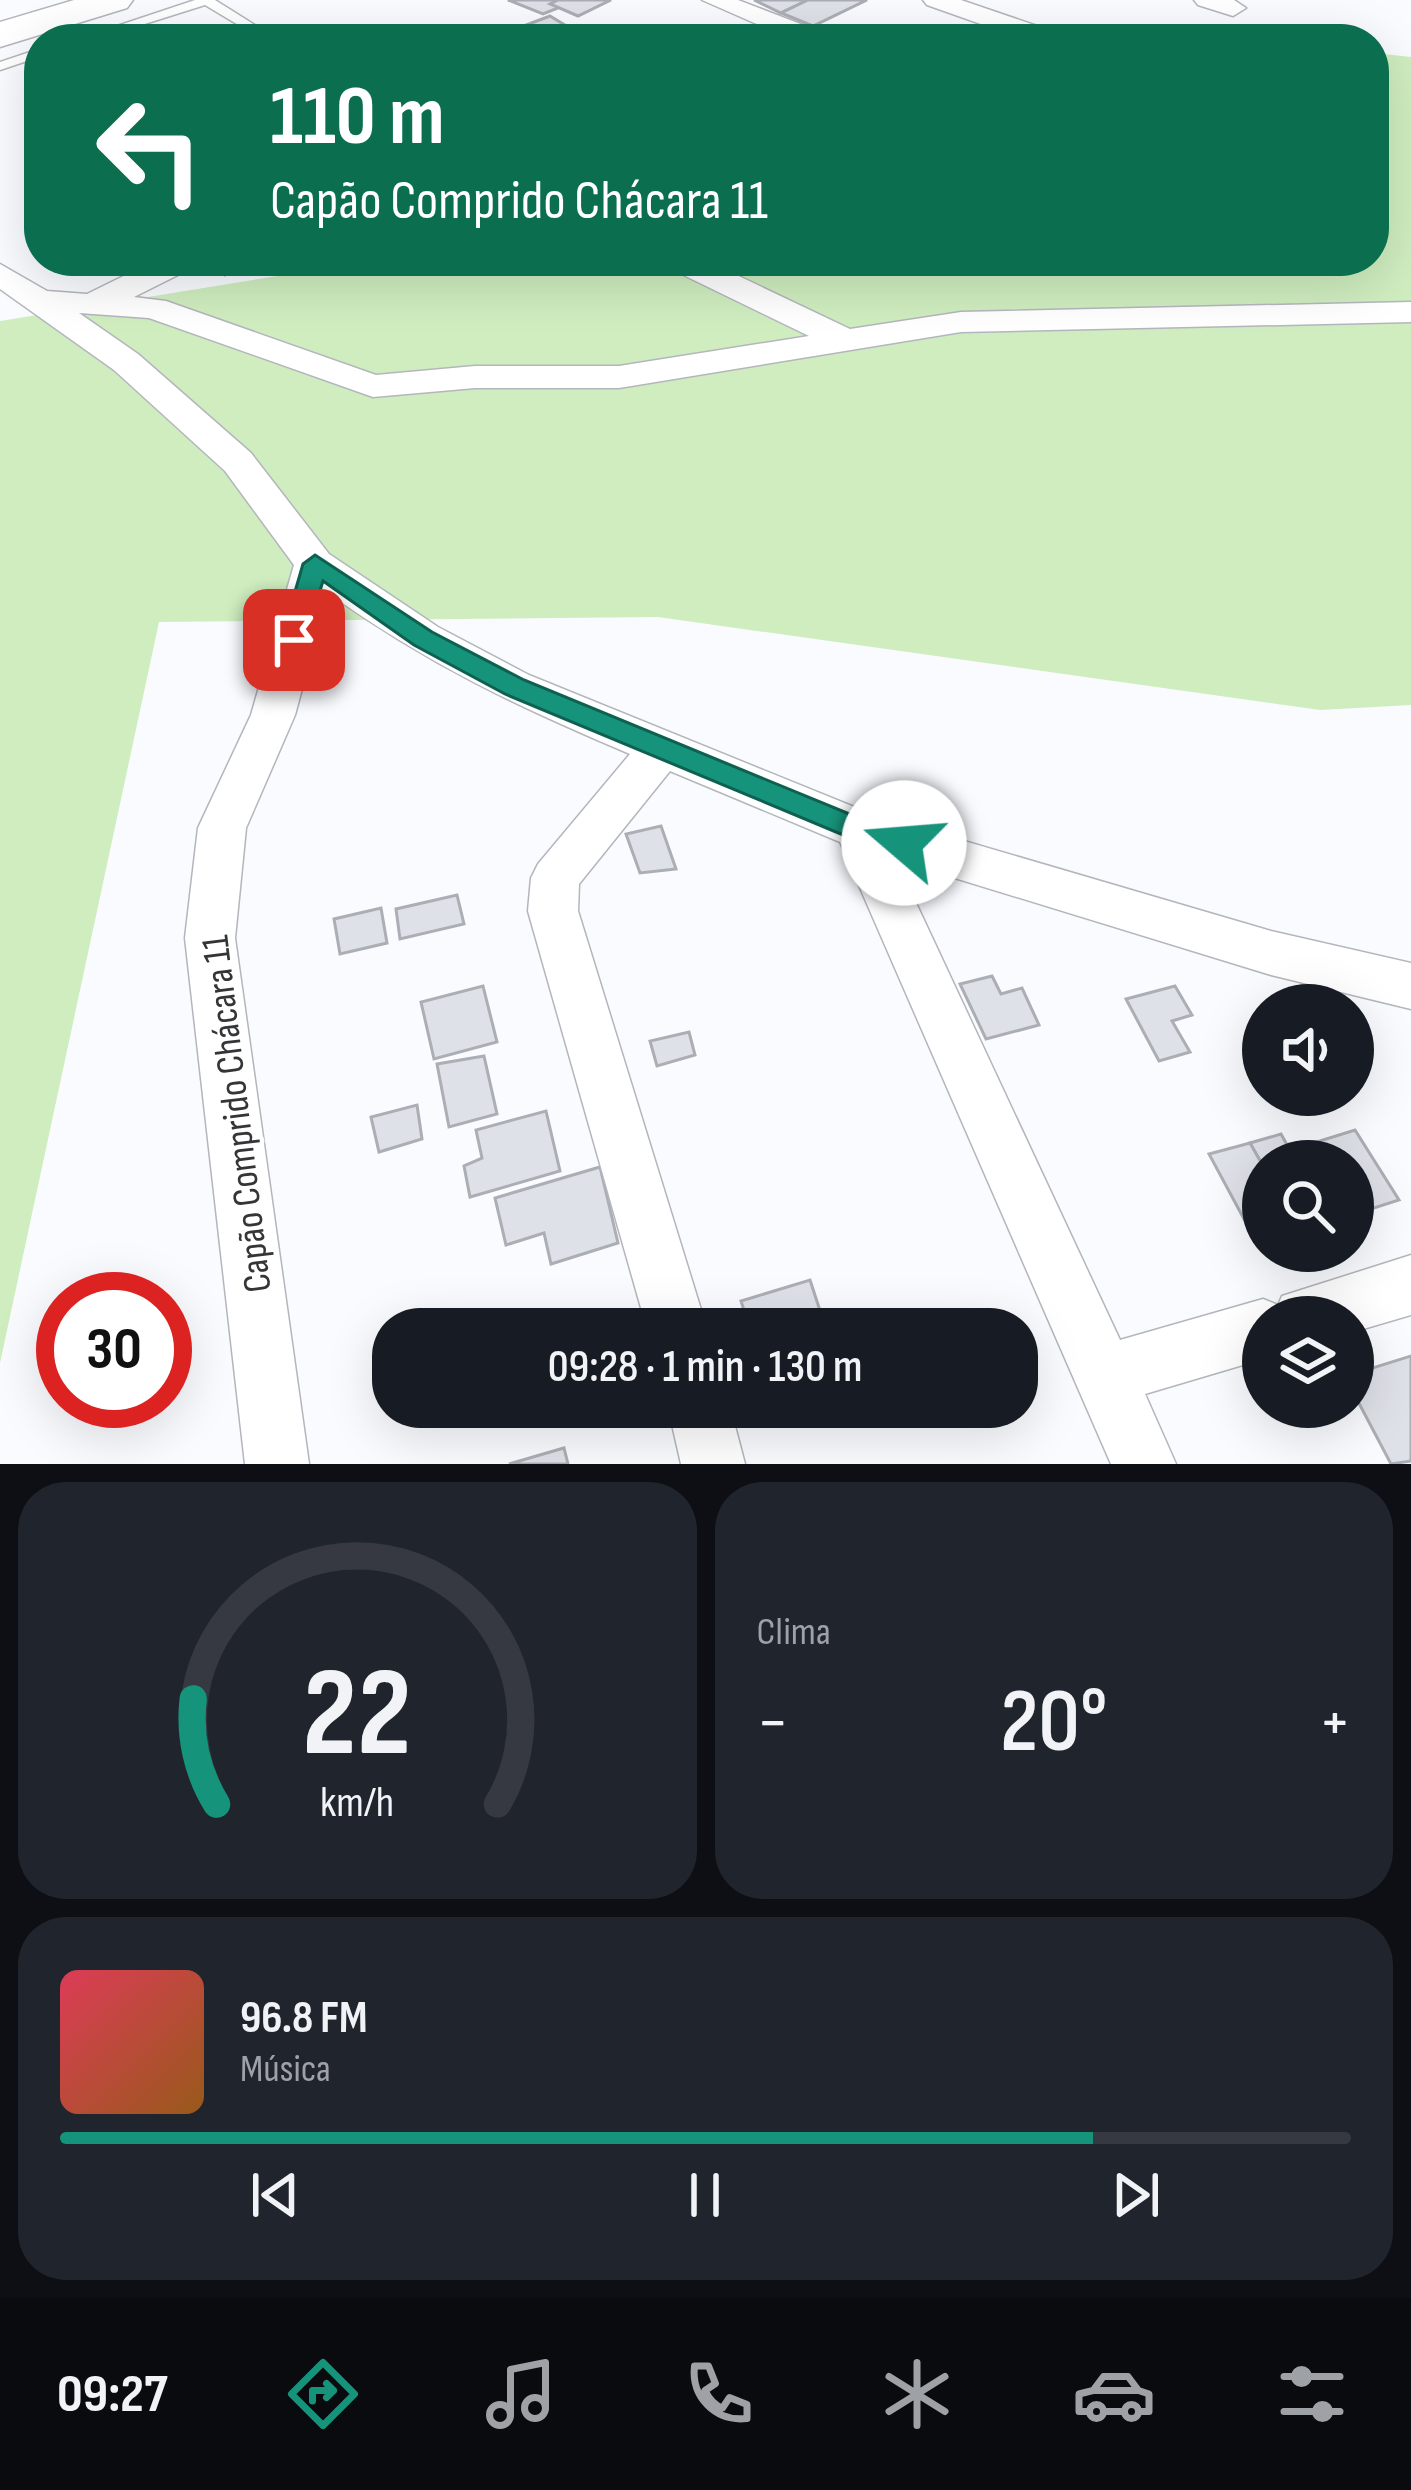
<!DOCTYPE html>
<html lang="pt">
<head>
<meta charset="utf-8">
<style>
  body { margin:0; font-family:"Sofia Sans Condensed",sans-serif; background:#20242c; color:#f1f3f6; height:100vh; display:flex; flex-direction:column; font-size:45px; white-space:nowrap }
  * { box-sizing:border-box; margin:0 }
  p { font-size:39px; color:#9ea1a6 }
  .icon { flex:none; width:66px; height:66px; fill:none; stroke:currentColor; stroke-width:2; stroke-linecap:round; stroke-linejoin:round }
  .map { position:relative; height:1464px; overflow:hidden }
  .drawer { display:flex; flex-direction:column; gap:18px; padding:18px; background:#0d0f14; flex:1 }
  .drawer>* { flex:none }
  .banner { position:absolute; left:24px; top:24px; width:1365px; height:252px; border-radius:48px; box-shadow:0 12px 48px #0002; background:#0b6e4f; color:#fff; overflow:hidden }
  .controls { position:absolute; left:1242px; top:984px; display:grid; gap:24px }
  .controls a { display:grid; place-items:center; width:132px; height:132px; border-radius:50%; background:#171b24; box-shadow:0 12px 48px #0002; font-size:60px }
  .speed { position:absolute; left:36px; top:1272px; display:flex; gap:24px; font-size:60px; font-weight:700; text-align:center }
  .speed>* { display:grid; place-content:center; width:156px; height:156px; border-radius:50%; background:#171b24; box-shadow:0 12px 48px #0002; line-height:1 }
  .speed .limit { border:18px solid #d22; background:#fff; color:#111 }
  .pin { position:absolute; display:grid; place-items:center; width:102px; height:102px; color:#fff; margin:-51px; border-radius:24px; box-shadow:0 6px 18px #0006 }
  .me { position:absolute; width:132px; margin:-66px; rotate:288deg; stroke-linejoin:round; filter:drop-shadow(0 0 9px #0008) }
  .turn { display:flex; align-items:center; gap:42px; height:252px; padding:0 48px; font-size:54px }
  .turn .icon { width:156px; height:156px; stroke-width:2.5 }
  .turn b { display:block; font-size:84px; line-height:102px }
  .big { font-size:90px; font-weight:600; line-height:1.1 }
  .drawer .tile { flex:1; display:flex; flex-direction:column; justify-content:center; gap:18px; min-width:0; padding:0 42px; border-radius:48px; background:#20242c }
  .drawer .dial { align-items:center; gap:0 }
  .dial svg { height:312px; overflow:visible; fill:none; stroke:#363941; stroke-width:7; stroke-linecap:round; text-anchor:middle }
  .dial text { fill:#f1f3f6; stroke:none }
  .song { display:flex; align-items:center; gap:36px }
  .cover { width:144px; height:144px; border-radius:18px; background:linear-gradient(135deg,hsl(350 70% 55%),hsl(30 70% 35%)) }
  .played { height:12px; border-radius:6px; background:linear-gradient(90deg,#16947b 80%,#363941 80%) }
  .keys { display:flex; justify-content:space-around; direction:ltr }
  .heat { display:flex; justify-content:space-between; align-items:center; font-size:66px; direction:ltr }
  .drawer .tiles { flex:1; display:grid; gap:18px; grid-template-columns:1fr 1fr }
  .tile:last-child { grid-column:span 2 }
  .trip { position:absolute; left:372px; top:1308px; width:666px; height:120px; border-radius:48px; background:#171b24; box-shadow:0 12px 48px #0002; font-weight:600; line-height:120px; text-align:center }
  .menu { display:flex; height:192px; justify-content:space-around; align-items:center; background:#090b0e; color:#9ea1a6 }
  .menu .icon { width:84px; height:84px }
  .menu .active { color:#16947b }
  .menu b { font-size:54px; color:#f1f3f6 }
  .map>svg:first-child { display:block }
  .green { fill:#cfedbf }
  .building { fill:#dfe1e8; stroke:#acaeb5; stroke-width:3 }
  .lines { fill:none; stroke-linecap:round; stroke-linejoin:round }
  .service-casing { stroke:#b4b6bd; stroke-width:3 }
  .minor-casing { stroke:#b4b6bd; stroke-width:3 }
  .primary-casing { stroke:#b4b6bd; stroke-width:3 }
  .service { fill:#fff; fill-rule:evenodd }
  .minor { fill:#fff; fill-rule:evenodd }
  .primary { fill:#fff; fill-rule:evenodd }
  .route { fill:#16947b; stroke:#0e6050; stroke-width:3 }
  .labels { text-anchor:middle; stroke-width:9; stroke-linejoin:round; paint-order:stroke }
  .street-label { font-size:39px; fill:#343537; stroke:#fff }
</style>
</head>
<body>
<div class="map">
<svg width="1411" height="1464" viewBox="0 0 1411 1464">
  <rect width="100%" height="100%" fill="#f9fbff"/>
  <polygon class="green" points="1374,53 1411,57 1411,705 1320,710 658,617 159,622 0,1363 0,321 370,261 1374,261"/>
  <g class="building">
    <polygon points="508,0 552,0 563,6 543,14"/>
    <polygon points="558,0 611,0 578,16 550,4"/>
    <polygon points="754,0 808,0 781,13"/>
    <polygon points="808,0 867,0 813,26 781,13"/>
    <polygon points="550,16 573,30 550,39 500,35"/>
    <polygon points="208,261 254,261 225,275"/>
    <polygon points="661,826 676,869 640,873 626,834"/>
    <polygon points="457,895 464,924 400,939 396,909"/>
    <polygon points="381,908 387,943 340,954 334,919"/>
    <polygon points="992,976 1001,994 1022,988 1039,1025 986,1039 960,984"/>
    <polygon points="483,986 497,1042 434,1059 421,1002"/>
    <polygon points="1175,986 1192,1015 1172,1021 1190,1052 1159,1061 1126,999"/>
    <polygon points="689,1032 695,1055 657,1066 650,1041"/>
    <polygon points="484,1056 497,1114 449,1127 437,1064"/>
    <polygon points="417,1105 422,1139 379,1152 371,1117"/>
    <polygon points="546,1111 560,1171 470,1197 464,1166 482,1158 476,1130"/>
    <polygon points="1355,1130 1399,1200 1371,1209 1369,1204 1359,1207 1353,1195 1353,1161 1305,1161 1297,1148"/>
    <polygon points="1281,1134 1296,1161 1263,1161 1263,1166 1250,1143"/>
    <polygon points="1250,1143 1263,1166 1263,1230 1252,1234 1209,1154"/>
    <polygon points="600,1167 618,1243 551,1264 544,1233 506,1245 495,1198"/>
    <polygon points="810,1280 826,1329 750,1329 741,1301"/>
    <polygon points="1411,1356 1411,1461 1391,1464 1353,1392 1353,1374"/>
    <polygon points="564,1448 568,1464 509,1464"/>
  </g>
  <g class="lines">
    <defs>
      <g id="service">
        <polygon points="195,0 215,0 277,39 262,39 205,5 97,39 78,39"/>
        <polygon points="39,49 39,57 0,70 0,62"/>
      </g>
      <g id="minor">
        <polygon points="702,0 738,0 824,33 828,39 791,39"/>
        <polygon points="923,0 961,0 1058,33 1062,39 1023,39 927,5"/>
        <polygon points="1194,0 1234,0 1246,8 1233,16 1198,5"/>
        <path d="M154 261H196L192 268 134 297 166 301 376 375 475 366H619L809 336 669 268 665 261H707L850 329 961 312 1411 302V322L961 332 619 388H475L373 397 149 318 79 313 138 354 251 453 329 554 438 627 529 675 869 813 1271 931 1411 963V1009L1271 975 896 860 1120 1340 1263 1299 1278 1305 1282 1296 1411 1255V1315L1353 1332V1317H1263V1359L1145 1394 1176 1464H1111L840 842 670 771 579 884 578 911 707 1329H647L528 911 531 878 538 864 630 754C516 706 430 665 328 593L295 715 246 828 235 938 309 1464H245L185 938 198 828 251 715 294 565 225 471 114 370 0 289V264L47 291 87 294Z"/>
        <polygon points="668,1407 730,1407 745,1464 681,1464"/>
      </g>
      <polygon id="primary" points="74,0 133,0 127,8 0,47 0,22"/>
    </defs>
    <use href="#service" class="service-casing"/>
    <use href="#minor" class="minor-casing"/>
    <use href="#primary" class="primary-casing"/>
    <use href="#service" class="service"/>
    <use href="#minor" class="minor"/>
    <use href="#primary" class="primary"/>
  </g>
  <polygon class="route" points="315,555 432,632 524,680 864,820 914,835 918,843 914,851 904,855 848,837 505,694 414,645 323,581 303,646 285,646 281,640 303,564"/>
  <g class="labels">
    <g class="street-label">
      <text transform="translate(235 1114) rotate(-97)" y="14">Capão Comprido Chácara 11</text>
    </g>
  </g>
</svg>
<div class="controls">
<a><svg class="icon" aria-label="sound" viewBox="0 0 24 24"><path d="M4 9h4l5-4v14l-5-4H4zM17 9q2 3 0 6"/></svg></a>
<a><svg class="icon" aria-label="search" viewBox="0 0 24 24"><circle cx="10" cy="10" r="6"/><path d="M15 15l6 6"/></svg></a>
<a><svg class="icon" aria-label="layers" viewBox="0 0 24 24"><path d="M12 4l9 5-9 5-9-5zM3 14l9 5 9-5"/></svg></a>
</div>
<div class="speed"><div class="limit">30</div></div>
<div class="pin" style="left:294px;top:640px;background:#d93025"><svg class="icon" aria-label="arrive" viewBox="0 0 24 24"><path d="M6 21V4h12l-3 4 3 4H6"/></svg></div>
<svg class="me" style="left:904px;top:843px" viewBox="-20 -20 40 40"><circle r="19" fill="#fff"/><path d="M0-13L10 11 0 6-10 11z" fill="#16947b"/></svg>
<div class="trip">09:28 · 1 min · 130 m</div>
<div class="banner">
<div class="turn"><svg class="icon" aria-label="left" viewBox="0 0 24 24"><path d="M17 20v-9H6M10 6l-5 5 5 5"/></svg><div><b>110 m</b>Capão Comprido Chácara 11</div></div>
</div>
</div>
<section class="drawer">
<div class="tiles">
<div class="tile dial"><svg viewBox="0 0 100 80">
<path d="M14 69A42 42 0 1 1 86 69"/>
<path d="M14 69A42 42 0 0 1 8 42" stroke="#16947b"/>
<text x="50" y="56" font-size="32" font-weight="700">22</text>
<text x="50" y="72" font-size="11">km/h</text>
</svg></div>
<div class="tile"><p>Clima</p>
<div class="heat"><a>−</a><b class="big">20°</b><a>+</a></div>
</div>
<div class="tile">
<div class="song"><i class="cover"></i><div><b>96.8 FM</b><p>Música</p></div></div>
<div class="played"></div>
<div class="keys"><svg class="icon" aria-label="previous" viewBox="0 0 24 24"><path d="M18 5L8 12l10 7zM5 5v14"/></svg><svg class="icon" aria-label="pause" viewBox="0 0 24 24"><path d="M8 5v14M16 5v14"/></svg><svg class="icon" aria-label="next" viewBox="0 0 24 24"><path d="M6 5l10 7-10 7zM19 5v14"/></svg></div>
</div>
</div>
</section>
<nav class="menu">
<b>09:27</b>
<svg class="icon active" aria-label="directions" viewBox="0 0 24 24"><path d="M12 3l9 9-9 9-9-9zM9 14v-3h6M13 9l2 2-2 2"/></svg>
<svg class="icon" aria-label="music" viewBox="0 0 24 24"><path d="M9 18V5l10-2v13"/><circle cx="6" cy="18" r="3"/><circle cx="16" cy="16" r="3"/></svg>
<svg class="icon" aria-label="phone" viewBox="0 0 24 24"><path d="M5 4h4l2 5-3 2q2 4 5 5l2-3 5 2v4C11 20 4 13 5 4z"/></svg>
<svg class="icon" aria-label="climate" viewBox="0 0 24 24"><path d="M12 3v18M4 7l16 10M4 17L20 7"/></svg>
<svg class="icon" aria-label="car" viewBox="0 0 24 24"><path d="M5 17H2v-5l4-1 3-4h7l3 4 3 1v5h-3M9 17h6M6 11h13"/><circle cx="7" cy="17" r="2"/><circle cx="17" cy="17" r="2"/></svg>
<svg class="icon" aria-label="filters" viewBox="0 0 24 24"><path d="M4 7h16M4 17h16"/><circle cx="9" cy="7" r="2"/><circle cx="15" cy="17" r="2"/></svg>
</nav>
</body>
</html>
